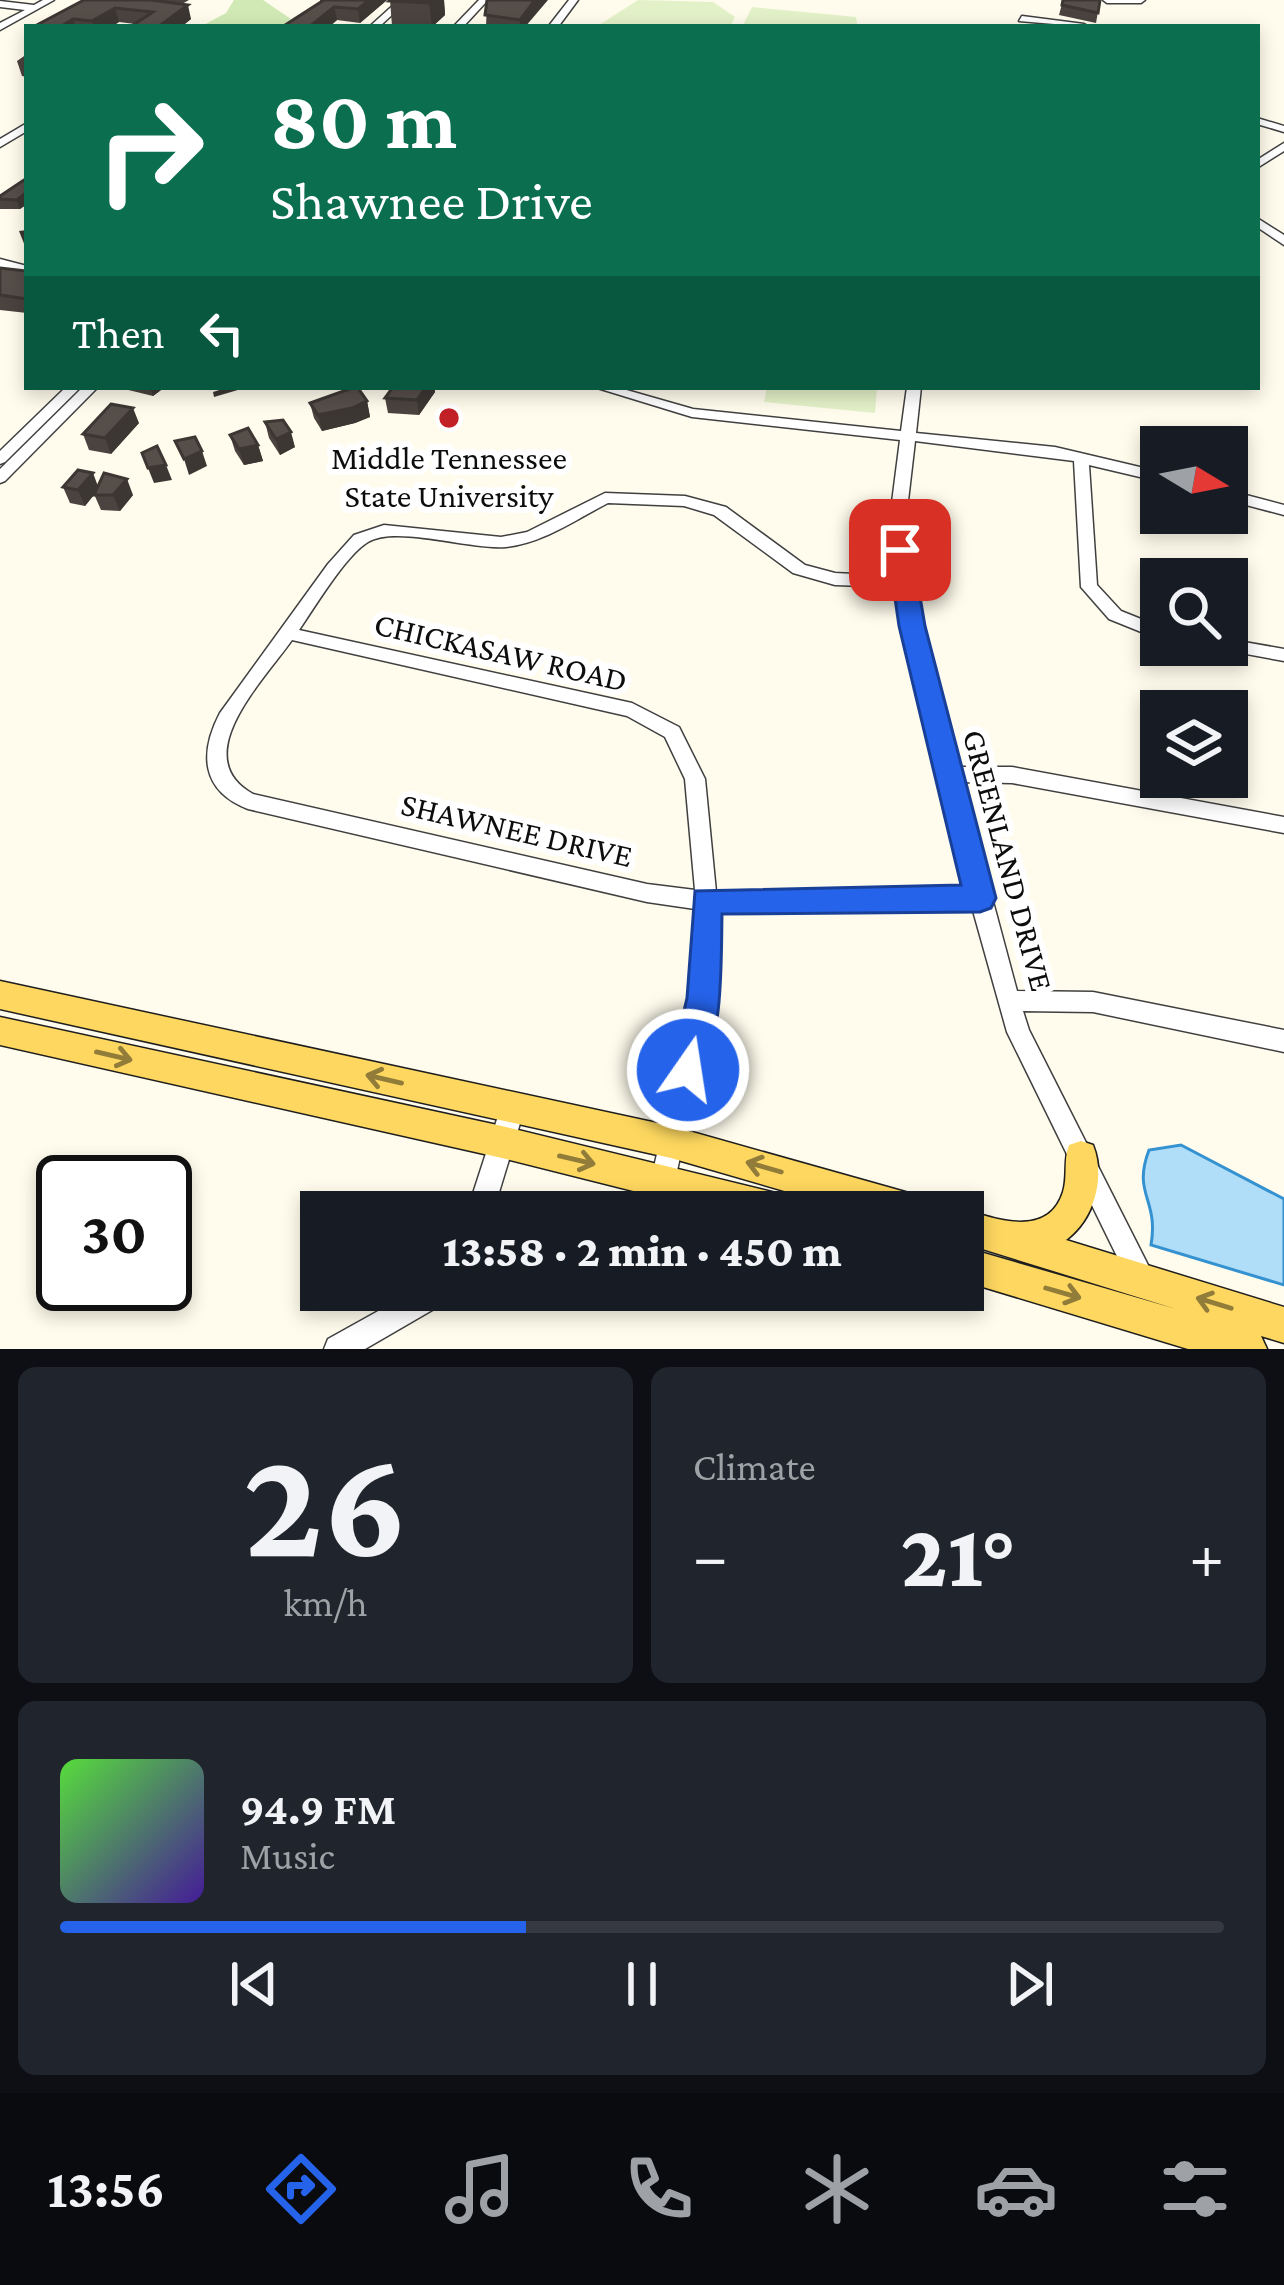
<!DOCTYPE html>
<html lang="en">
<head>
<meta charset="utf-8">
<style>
  body { margin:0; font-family:"Crimson Pro",serif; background:#20242c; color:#f1f3f6; height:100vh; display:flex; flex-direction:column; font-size:45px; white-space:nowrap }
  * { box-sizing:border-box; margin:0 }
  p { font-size:39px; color:#9ea1a6 }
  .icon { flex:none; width:66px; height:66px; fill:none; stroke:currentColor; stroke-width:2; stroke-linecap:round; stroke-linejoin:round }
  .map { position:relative; height:1349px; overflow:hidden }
  .panel { display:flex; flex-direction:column; gap:18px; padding:18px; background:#0d0f14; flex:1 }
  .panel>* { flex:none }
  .top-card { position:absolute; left:24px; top:24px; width:1236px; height:366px; border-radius:0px; box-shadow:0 6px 18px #0003; background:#0b6e4f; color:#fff; overflow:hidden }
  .needle { width:78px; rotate:100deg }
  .buttons { position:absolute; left:1140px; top:426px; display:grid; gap:24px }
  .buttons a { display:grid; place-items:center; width:108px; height:108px; border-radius:0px; background:#171b24; box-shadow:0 6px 18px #0003; font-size:60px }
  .speed { position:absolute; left:36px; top:1155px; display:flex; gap:24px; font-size:60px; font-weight:700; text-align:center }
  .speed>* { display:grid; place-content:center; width:156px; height:156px; border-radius:50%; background:#171b24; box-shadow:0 6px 18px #0003; line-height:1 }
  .speed .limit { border:6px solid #111; border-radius:18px; background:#fff; color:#111 }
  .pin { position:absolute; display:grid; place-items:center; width:102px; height:102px; color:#fff; margin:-51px; border-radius:24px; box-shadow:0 6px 18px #0006 }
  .me { position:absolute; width:132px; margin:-66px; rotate:13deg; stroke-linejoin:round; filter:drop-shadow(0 0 9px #0008) }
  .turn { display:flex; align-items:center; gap:42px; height:252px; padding:0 48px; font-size:54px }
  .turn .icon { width:156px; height:156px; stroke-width:2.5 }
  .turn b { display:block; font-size:84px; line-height:102px }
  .then { display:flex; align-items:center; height:114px; padding:0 48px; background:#0003; gap:24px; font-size:45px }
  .big { font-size:90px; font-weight:800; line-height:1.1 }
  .panel .tile { flex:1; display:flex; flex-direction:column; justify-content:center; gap:18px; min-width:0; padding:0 42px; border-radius:18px; background:#20242c }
  .panel .dial { align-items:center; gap:0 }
  .dial b { font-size:156px; line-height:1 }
  .song { display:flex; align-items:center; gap:36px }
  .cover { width:144px; height:144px; border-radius:18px; background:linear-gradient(135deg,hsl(110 70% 55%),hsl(260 70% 35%)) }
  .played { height:12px; border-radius:6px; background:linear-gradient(90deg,#2563eb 40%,#363941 40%) }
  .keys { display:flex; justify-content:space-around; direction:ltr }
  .heat { display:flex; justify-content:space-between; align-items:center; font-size:66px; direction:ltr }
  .panel .tiles { flex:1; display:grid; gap:18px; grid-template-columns:1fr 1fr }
  .tile:last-child { grid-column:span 2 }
  .trip { position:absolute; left:300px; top:1191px; width:684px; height:120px; border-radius:0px; background:#171b24; box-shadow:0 6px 18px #0003; font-weight:800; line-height:120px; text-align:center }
  .tabs { display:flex; height:192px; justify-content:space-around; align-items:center; background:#090b0e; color:#9ea1a6 }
  .tabs .icon { width:84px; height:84px }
  .tabs .active { color:#2563eb }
  .tabs b { font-size:54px; color:#f1f3f6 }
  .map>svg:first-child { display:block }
  .green { fill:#d1eab5 }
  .pitch { fill:#e3f1c8 }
  .water { fill:#b0ddf8; stroke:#3592d1; stroke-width:3 }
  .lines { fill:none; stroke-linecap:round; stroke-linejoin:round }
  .minor-casing { stroke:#404040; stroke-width:3 }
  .major-casing { stroke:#1e1e1e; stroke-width:3 }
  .minor { fill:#fff; fill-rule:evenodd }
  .major { fill:#fdd75f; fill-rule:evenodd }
  .wall { fill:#4a433f }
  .shaded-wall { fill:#3c3733 }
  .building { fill:#564e49; stroke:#3c3733; stroke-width:3 }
  .oneway { stroke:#917c3a }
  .route { fill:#2563eb; stroke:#184099; stroke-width:3 }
  .poi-dot { fill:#c12127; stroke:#fff; stroke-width:4.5 }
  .labels { text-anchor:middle; stroke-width:12; stroke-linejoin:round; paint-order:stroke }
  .poi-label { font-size:33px; fill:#0d0d0d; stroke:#fff }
  .street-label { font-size:33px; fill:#0d0d0d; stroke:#fff }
</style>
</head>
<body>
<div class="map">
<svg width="1284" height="1349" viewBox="0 0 1284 1349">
  <rect width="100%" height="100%" fill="#fffced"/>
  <polygon class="green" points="234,0 263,0 291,19 280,27 200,27 226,13"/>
  <g class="pitch">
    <polygon points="638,0 713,2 735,17 730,27 596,27"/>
    <polygon points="752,7 856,17 857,24 742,27"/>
    <polygon points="767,387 877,387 875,413 764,402"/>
  </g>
  <path class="water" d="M1181 1145 1284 1199V1285L1151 1245C1159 1198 1132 1195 1149 1150Z"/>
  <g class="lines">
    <defs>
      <g id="minor">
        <polygon points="43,0 54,0 0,30 0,23 25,10 0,7 0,1 34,5"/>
        <polygon points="399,0 407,1 379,27 369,27"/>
        <polygon points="479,0 488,0 463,27 453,27"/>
        <polygon points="569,0 578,0 558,27 548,27"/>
        <polygon points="1103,0 1145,0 1141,3 1107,3"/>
        <polygon points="1022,16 1084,24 1089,27 1019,21"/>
        <polygon points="1257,118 1284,126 1284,132 1257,124"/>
        <polygon points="27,123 27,131 0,147 0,139"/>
        <polygon points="1284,143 1284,151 1257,168 1257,160"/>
        <polygon points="1257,218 1284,235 1284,245 1257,227"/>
        <polygon points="0,259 27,266 27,274 0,267"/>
        <polygon points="66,387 81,387 5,462 0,464 0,451"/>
        <polygon points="83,387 98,387 5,481 0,483 0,469"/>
        <path d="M594 387H616L693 409 901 431 907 387H921L916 433 1055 447 1161 472V482L1089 465 1097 585 1121 611 1161 627V640L1109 619 1081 587 1074 461 915 441 906 518 910 582 957 767H1012L1284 817V833L1012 783 961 782 1017 991 1093 992 1284 1030V1052L1093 1012 1023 1011 1029 1030 1151 1271 1155 1280 1151 1289 1142 1293 1133 1289 1007 1032 972 907 716 910 715 997 675 1180 672 1189 663 1192 654 1189 651 1180 693 997 695 909 647 902 248 809C201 791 199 753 220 713L328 564 354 535 384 525 501 537 527 532 605 493 685 496 726 507 805 565 835 573 893 576 890 518 900 440 692 417ZM608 503 684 506 714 515 793 573 835 585 895 587 967 889 716 892 705 779 679 727 632 703 299 630C315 607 345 556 368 542 396 525 470 550 506 547 543 543 575 520 608 503ZM292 640 627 716 665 737 685 779 695 890 647 884 253 794C186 757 264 680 292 640Z"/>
        <polygon points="1227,490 1284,505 1284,515 1227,500"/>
        <polygon points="1227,639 1284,649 1284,661 1219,649 1216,645 1227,645"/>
        <polygon points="513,1095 521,1099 525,1107 493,1212 467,1212 501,1107 505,1099"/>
        <polygon points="416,1290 445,1290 434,1309 365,1349 324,1349 328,1339"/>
      </g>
      <g id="major">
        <polygon points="0,981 671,1126 916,1195 928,1200 933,1212 857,1212 671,1158 0,1009"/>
        <polygon points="0,1017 502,1126 784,1195 796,1200 801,1212 717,1212 502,1158 0,1045"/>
        <path d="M1081 1141 1093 1145C1106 1178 1094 1219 1066 1240L1284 1307V1343L1261 1336 1267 1349H1188L963 1281V1247L1176 1309 963 1243V1212H956L963 1209C995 1219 1048 1239 1063 1192 1068 1176 1063 1161 1069 1145Z"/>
      </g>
    </defs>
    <use href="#minor" class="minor-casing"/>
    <use href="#major" class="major-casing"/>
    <use href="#minor" class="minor"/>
    <use href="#major" class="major"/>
  </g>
  <g class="wall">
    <polygon points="84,0 189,0 182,4 191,19 181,27 130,27 135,24 119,22 111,27 33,27"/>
    <polygon points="320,0 387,0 360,23 337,20 329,27 282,27 320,2"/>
    <polygon points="390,0 444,0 445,15 432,27 392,26"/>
    <polygon points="487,0 528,22 525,27 486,27"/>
    <polygon points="1063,0 1100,0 1096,23 1059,15"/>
    <polygon points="27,54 27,77 22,76 17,61"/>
    <polygon points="27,178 27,204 20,209 0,209 0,196"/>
    <polygon points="0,268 27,271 27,313 0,310"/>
    <polygon points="116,387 165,387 153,396"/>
    <polygon points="393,387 434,387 435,392 419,415 388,413 385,398"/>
    <polygon points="367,401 370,417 355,423 322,431 314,418 310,403"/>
    <polygon points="265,422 295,447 280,455 269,438"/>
    <polygon points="139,423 111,454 89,450 83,434"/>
    <polygon points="230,435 258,445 263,461 244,465 235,451"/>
    <polygon points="98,486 133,495 120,511 101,510 94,494 85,506 70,503 63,487"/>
  </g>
  <g class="shaded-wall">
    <polygon points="369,0 387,0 360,23 358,9"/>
    <polygon points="432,0 444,0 445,15 432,27 429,3"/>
    <polygon points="535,0 548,0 525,27 520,27 520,20"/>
    <polygon points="188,5 191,19 181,27 158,27"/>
    <polygon points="334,7 337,20 329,27 309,27"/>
    <polygon points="115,8 119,22 111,27 94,27 92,21"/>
    <polygon points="73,19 76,27 60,27"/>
    <polygon points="27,192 27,204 20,209 17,200"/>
    <polygon points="27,230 27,245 25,246 19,231"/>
    <polygon points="150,387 165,387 153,396"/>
    <polygon points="229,387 248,387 214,397 213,392"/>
    <polygon points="426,387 434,387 435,392 419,415 417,400"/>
    <polygon points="367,401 370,417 355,423 322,431 318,415"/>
    <polygon points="133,408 139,423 111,454 105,438"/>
    <polygon points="291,432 295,447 280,455 276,439"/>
    <polygon points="258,445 263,461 244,465 239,449"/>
    <polygon points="202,451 207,466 189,475 184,459"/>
    <polygon points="166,465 172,480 154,483 148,468"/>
    <polygon points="93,473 99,489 85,506 78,490"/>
    <polygon points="127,479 133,495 120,511 113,495"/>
  </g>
  <g class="building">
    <polygon points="84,0 151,0 188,5 158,27 130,27 153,12 115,8 92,21 73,19 60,27 33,27"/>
    <polygon points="324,0 369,0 358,9 334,7 309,27 282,27"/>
    <polygon points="390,0 432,0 429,3 389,1"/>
    <polygon points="487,0 535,0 520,20 485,15"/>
    <polygon points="1063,0 1100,0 1098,13 1062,5"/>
    <polygon points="27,178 27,192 17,200 0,199 0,196"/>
    <polygon points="0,268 27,271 27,299 0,295"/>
    <polygon points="393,387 426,387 417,400 385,398"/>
    <polygon points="352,388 358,388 367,401 352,408 318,415 310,403"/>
    <polygon points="111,404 133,408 105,438 83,434"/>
    <polygon points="283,420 291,432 276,439 265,422"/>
    <polygon points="248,428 258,445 239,449 230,435"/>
    <polygon points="195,437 202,451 184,459 175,441"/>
    <polygon points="157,446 166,465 148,468 142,453"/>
    <polygon points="78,470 93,473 78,490 63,487"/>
    <polygon points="104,473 127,479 113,495 94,495"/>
  </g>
  <defs><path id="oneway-shaft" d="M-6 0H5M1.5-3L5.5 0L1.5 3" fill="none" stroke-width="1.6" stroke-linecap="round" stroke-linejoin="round" transform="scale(3)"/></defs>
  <g class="oneway">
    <use href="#oneway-shaft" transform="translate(114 1056) rotate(13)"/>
    <use href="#oneway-shaft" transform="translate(384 1079) rotate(-167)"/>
    <use href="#oneway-shaft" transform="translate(577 1160) rotate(13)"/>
    <use href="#oneway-shaft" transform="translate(764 1167) rotate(-164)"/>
    <use href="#oneway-shaft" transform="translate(1063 1293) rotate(16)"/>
    <use href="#oneway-shaft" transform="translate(1214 1303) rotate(-163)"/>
  </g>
  <path class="route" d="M900 542 912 550 925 626 996 898 991 908 980 912 722 914C721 970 723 1029 700 1082L688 1087 675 1082 670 1070 687 998 695 891 961 885 899 626 888 550Z"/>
  <circle class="poi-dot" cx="449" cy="418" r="12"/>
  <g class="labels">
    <g class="poi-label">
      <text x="449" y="469">Middle Tennessee<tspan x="449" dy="38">State University</tspan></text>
    </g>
    <g class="street-label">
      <text transform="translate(501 651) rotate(13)" y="12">CHICKASAW ROAD</text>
      <text transform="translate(517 829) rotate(13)" y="12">SHAWNEE DRIVE</text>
      <text transform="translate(1009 860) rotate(75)" y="12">GREENLAND DRIVE</text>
    </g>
  </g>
</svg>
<div class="buttons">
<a><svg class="needle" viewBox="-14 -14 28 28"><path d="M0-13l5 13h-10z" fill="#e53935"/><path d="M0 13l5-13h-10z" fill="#9ea1a6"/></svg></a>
<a><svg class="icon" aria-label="search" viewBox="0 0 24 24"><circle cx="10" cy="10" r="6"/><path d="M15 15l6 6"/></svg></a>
<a><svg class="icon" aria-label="layers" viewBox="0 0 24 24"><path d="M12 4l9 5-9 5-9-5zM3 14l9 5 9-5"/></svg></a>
</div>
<div class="speed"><div class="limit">30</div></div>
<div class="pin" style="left:900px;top:550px;background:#d93025"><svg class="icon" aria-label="arrive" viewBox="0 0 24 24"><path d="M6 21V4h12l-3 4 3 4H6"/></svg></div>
<svg class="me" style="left:688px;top:1070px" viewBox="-20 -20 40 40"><circle r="17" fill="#2563eb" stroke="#fff" stroke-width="3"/><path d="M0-11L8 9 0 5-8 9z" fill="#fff"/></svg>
<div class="trip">13:58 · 2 min · 450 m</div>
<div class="top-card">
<div class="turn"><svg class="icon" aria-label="right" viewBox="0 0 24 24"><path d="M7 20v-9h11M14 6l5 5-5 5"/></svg><div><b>80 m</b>Shawnee Drive</div></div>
<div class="then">Then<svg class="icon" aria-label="left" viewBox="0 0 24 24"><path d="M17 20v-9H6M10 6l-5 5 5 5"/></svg></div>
</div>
</div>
<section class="panel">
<div class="tiles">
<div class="tile dial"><b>26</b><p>km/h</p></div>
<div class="tile"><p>Climate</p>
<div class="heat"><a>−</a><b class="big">21°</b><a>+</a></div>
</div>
<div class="tile">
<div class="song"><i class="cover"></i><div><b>94.9 FM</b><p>Music</p></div></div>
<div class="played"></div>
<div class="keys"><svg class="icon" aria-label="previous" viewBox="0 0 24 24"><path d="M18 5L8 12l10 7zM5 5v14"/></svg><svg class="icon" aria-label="pause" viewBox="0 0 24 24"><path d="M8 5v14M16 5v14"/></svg><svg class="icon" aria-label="next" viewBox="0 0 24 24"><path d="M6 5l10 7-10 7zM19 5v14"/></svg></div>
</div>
</div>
</section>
<nav class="tabs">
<b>13:56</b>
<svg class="icon active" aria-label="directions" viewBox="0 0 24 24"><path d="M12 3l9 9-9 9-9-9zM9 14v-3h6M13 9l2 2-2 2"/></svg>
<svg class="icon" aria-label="music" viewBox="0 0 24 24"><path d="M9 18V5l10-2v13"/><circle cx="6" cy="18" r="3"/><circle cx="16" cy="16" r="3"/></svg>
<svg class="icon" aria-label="phone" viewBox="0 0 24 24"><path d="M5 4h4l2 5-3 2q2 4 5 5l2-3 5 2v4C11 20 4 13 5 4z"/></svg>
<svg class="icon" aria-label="climate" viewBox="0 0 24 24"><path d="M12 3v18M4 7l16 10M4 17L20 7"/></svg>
<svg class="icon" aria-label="car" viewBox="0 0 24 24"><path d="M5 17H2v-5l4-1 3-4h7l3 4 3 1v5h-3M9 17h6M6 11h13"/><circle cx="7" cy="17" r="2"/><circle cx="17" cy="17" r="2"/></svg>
<svg class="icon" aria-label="filters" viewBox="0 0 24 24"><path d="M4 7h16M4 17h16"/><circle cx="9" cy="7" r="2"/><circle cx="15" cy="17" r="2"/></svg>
</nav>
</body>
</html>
